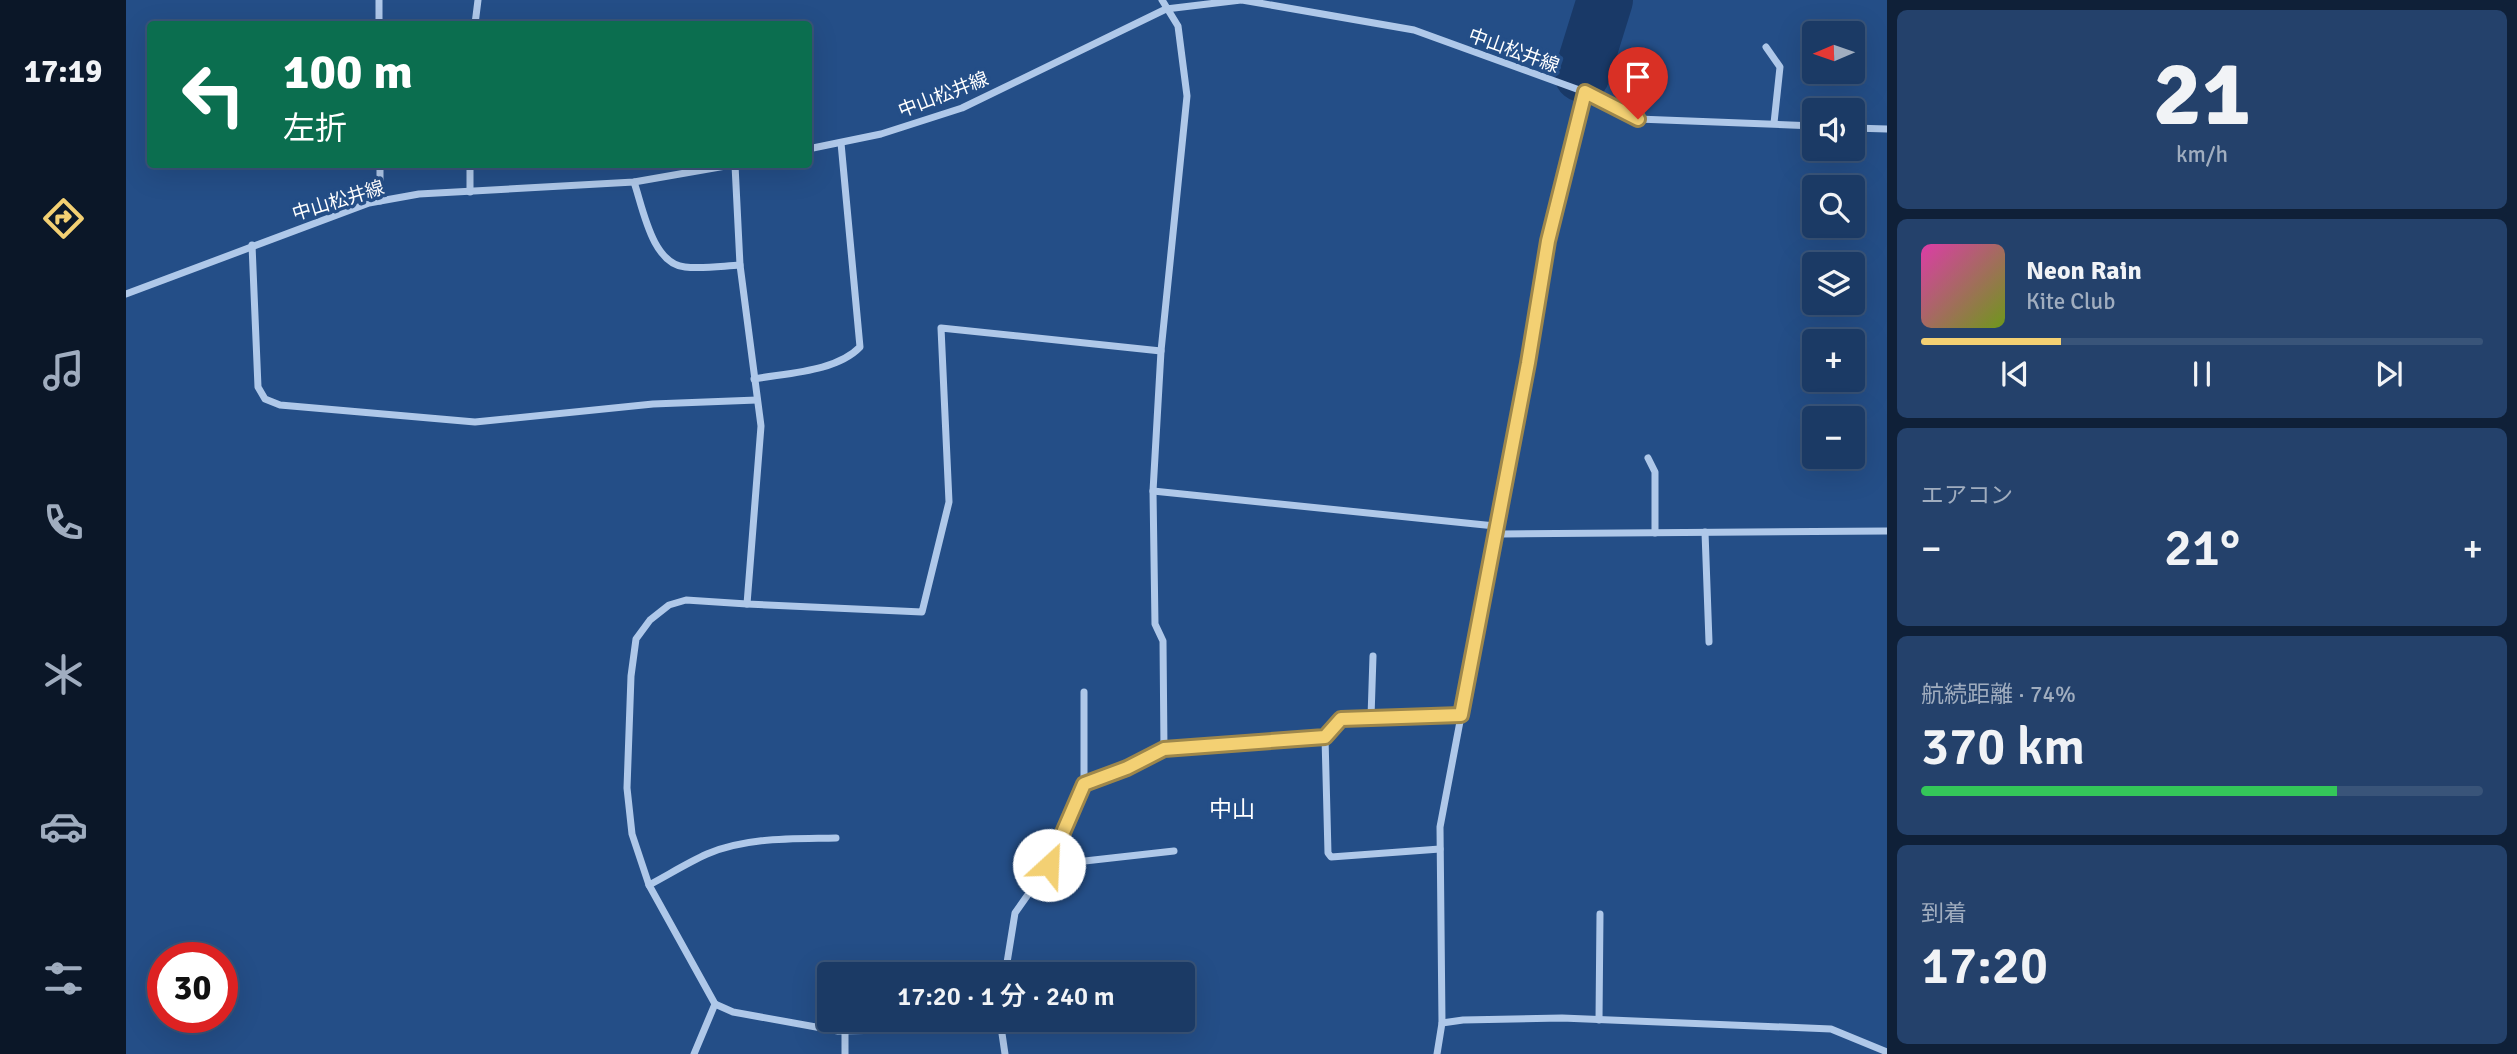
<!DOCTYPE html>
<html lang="ja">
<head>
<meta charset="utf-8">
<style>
  body { margin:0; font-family:Signika,"Noto Sans JP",sans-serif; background:#24416b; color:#f1f3f6; height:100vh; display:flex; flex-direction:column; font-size:26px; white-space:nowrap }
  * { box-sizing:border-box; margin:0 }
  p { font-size:23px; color:#a0adbf }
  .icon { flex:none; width:38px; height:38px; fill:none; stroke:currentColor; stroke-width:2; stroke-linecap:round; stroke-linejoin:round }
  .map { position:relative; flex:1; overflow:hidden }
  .sheet { display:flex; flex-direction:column; gap:10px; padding:10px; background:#0f2038; width:630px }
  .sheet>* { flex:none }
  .guide { position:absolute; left:21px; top:21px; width:665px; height:147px; border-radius:7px; box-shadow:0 7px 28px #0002,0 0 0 2px #395479; background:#0b6e4f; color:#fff; overflow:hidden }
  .needle { width:46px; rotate:268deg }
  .buttons { position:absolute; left:1676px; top:21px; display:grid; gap:14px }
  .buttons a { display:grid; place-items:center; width:63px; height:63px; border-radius:7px; background:#1b3a65; box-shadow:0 7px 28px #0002,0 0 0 2px #395479; font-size:35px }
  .speed { position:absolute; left:21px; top:942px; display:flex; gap:14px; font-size:35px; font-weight:700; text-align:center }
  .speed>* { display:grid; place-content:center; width:91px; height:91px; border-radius:50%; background:#1b3a65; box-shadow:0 7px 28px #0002,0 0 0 2px #395479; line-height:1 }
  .speed .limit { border:10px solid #d22; background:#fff; color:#111 }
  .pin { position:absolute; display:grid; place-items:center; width:60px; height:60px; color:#fff; margin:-72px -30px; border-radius:50% 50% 50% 0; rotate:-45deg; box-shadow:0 0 7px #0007 }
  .pin .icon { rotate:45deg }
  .me { position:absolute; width:77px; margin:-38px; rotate:25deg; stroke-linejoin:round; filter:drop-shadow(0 0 5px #0008) }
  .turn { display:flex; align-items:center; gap:24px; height:147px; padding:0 21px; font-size:32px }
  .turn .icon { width:91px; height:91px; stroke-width:2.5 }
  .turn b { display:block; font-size:49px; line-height:60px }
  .big { font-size:52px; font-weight:600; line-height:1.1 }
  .sheet .widget { flex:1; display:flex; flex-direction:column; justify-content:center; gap:10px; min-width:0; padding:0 24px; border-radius:10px; background:#24416b }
  .sheet .dial { align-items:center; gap:0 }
  .dial b { font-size:91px; line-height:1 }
  .song { display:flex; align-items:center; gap:21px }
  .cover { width:84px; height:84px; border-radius:10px; background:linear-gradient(135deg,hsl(320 70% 55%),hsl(80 70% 35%)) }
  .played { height:7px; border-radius:4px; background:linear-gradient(90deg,#f3d073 25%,#395479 25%) }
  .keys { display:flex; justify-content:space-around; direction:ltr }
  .heat { display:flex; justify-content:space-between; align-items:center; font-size:38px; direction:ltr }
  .charge { height:10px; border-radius:5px; background:linear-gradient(90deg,#34c759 74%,#395479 0) }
  .trip { position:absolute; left:691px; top:962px; width:378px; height:70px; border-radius:7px; background:#1b3a65; box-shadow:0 7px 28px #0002,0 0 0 2px #395479; font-weight:600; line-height:70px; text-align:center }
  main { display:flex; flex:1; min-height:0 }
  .tabs { display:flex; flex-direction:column; width:126px; justify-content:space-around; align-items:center; background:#0b1728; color:#a0adbf }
  .tabs .icon { width:49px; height:49px }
  .tabs .active { color:#f3d073 }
  .tabs b { font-size:32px; color:#f1f3f6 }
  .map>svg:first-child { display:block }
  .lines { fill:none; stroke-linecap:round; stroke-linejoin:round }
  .river { stroke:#193967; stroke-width:56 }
  .minor { stroke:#afc8e9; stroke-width:7 }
  .route-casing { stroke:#9e874b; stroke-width:18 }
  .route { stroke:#f3d073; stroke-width:12 }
  .labels { text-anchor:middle; stroke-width:7; stroke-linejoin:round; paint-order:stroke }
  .street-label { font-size:19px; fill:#fff; stroke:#244e87 }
  .quarter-label { font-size:23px; fill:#fff; stroke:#244e87 }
</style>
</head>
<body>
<main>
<nav class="tabs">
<b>17:19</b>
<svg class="icon active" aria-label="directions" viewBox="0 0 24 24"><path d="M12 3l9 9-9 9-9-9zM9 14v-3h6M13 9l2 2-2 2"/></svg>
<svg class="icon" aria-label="music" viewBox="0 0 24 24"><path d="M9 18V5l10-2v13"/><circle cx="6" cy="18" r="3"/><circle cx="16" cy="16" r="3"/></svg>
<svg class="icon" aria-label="phone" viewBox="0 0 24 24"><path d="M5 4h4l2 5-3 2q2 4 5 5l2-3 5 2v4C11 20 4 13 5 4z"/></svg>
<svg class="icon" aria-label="climate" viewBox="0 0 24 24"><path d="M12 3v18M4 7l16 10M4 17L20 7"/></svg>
<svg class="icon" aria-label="car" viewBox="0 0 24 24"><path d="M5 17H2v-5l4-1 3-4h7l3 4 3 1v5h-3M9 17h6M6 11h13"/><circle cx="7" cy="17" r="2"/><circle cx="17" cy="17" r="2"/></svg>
<svg class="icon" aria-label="filters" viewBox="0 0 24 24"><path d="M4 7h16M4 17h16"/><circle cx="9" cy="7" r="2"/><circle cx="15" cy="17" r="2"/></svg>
</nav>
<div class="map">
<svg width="1761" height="1054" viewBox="0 0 1761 1054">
  <rect width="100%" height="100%" fill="#244e87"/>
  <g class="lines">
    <polyline class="river" points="1456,74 1479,0"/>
    <g class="minor">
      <polyline points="253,0 253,24"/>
      <polyline points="1036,0 1052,26 1061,96 1035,351 1027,491 1029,624 1037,641 1038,749"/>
      <polyline points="1116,0 1288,30 1459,92 1512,119 1689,126"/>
      <polyline points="349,24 352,0"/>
      <polyline points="1640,47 1654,67 1648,123"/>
      <polyline points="1727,128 1761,129"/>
      <polyline points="682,149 755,134 836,108 1040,9 1115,0"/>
      <polyline points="254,164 254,201"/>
      <polyline points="344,164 344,192"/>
      <polyline points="609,165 614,265 635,426 621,604 796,612 823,502 815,328 1035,351"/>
      <path d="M508 182C517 208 526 264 559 267 577 269 596 266 614 265"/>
      <polyline points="126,245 132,387 139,399 154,405 349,422 527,404 631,400"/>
      <polyline points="0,294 243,203 293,194 508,182 611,164"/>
      <path d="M628 379C660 373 710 372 734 347L715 143"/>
      <polyline points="1522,458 1529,472 1529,533"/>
      <polyline points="1027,491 1369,526 1376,534 1761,531"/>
      <polyline points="1579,532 1583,642"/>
      <polyline points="958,692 958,784"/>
      <polyline points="1245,717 1247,656"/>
      <polyline points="1199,737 1202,853 1205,857 1314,849"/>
      <polyline points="923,865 1048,851"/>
      <path d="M523 885C542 875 561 863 581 854 621 837 667 839 710 838"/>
      <polyline points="879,975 889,913 927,859 958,784 1001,768 1038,749 1199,737 1215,719 1335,715"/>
      <polyline points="589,1004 523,885 506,834 501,788 505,676 510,639 524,620 543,605 560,600 621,604"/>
      <polyline points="874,1020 879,1054"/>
      <polyline points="1473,1020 1474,914"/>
      <polyline points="1316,1023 1314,827 1402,363 1421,241 1459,92"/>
      <polyline points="719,1031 719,1054"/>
      <polyline points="568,1054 589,1004 607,1012 712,1031 764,1030 824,1020"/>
      <polyline points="1311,1054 1316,1023 1337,1020 1436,1018 1705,1029 1761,1052"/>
    </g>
  </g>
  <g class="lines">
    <defs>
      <polyline id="route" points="923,865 958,784 1001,768 1038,749 1199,737 1215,719 1335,715 1402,363 1422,241 1459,92 1512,119"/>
    </defs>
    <use href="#route" class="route-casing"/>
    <use href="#route" class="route"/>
  </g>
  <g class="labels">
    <g class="street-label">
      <text transform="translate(1388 50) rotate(20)" y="7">中山松井線</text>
      <text transform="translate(817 94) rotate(-21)" y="7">中山松井線</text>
      <text transform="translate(212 200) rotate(-17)" y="7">中山松井線</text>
    </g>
    <g class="quarter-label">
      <text x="1106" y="817">中山</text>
    </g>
  </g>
</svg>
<div class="buttons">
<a><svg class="needle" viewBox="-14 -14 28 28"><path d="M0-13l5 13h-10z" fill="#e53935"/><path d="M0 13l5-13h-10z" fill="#a0adbf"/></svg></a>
<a><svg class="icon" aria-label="sound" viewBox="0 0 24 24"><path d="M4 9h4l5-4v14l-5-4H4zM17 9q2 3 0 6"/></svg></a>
<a><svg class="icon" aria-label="search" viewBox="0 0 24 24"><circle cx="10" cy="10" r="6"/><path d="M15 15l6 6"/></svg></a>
<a><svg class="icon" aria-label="layers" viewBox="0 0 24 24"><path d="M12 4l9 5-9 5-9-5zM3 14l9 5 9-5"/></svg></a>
<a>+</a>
<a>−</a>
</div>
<div class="speed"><div class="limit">30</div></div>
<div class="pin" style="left:1512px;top:119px;background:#d93025"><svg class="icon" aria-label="arrive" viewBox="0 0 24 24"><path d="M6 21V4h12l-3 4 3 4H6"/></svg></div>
<svg class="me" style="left:923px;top:865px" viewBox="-20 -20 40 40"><circle r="19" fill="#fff"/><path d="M0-13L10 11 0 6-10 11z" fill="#f3d073"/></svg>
<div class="trip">17:20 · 1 分 · 240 m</div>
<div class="guide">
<div class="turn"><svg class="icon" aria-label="left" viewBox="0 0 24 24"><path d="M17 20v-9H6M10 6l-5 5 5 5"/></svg><div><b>100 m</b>左折</div></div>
</div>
</div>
<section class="sheet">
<div class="widget dial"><b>21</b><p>km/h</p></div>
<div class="widget">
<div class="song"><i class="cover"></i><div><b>Neon Rain</b><p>Kite Club</p></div></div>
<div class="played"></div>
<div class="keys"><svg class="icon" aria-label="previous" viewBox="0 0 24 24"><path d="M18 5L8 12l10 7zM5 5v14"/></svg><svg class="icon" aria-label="pause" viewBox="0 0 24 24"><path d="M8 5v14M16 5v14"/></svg><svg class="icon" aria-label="next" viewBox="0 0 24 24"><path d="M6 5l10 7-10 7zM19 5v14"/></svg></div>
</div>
<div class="widget"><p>エアコン</p>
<div class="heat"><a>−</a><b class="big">21°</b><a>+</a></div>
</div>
<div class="widget"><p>航続距離 · 74%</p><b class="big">370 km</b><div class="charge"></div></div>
<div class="widget"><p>到着</p><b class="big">17:20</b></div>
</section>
</main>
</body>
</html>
